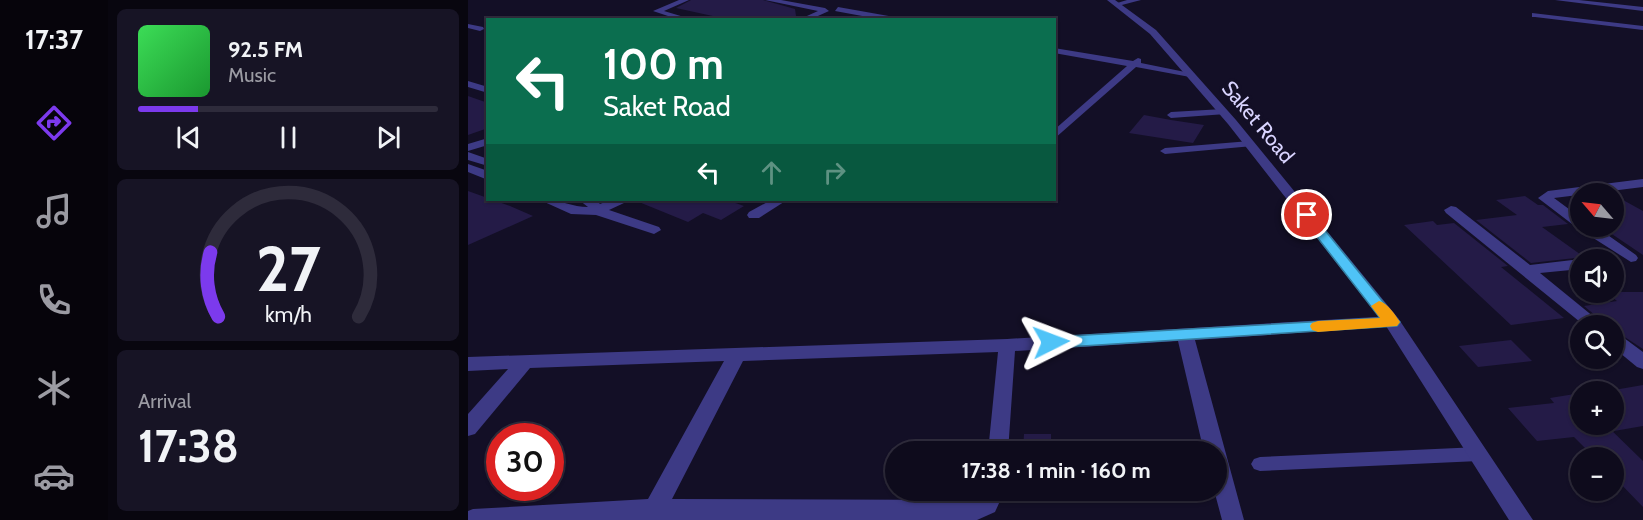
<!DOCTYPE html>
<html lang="en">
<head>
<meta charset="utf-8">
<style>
  body { margin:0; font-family:Cabin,sans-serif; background:#171425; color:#f1f3f6; height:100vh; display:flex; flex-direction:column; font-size:22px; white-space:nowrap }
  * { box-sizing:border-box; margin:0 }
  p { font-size:20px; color:#9b9ba3 }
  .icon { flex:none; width:33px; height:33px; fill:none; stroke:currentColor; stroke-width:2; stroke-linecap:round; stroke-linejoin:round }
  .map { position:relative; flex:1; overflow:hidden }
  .side { display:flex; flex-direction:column; gap:9px; padding:9px; background:#08060f; width:360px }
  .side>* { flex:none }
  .guide { position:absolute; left:18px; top:18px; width:570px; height:183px; border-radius:0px; box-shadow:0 2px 4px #0004,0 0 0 2px #2e2b3b; background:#0b6e4f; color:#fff; overflow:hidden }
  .needle { width:39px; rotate:298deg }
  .controls { position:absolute; left:1102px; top:183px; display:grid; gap:12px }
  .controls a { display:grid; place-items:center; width:54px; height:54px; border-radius:50%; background:#0e0b1c; box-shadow:0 2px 4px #0004,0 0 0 2px #2e2b3b; font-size:30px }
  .speed { position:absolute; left:18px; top:423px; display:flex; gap:12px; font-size:30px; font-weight:700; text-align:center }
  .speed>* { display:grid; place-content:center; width:78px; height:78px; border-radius:50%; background:#0e0b1c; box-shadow:0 2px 4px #0004,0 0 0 2px #2e2b3b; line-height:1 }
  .speed .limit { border:9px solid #d22; background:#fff; color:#111 }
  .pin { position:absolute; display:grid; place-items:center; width:51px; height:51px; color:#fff; margin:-26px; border:3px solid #fff; border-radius:50%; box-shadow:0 2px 6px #0007 }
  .me { position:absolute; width:66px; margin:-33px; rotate:87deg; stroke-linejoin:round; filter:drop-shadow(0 0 4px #0008) }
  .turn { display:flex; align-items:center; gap:21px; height:126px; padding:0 18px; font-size:27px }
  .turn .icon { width:78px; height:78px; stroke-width:2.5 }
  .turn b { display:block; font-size:42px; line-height:51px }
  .lanes { display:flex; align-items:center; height:57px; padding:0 18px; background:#0003; justify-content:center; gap:30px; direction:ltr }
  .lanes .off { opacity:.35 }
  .big { font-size:45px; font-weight:800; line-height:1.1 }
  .side .widget { flex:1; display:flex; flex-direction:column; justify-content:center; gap:9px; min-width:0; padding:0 21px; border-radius:9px; background:#171425 }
  .side .dial { align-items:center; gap:0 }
  .dial svg { height:156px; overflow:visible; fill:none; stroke:#2e2b3b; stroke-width:7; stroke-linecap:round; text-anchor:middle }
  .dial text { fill:#f1f3f6; stroke:none }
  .song { display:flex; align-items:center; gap:18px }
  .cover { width:72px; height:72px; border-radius:9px; background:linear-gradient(135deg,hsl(130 70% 55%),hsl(130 70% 35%)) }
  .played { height:6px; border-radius:3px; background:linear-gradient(90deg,#7c3aed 20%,#2e2b3b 20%) }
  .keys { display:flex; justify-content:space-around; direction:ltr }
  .trip { position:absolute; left:417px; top:441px; width:342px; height:60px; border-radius:30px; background:#0e0b1c; box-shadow:0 2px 4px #0004,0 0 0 2px #2e2b3b; font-weight:800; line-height:60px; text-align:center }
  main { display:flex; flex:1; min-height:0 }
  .dock { display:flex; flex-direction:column; width:108px; justify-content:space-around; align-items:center; background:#06040b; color:#9b9ba3 }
  .dock .icon { width:42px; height:42px }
  .dock .on { color:#7c3aed }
  .dock b { font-size:27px; color:#f1f3f6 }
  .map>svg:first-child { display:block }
  .building { fill:#241b47 }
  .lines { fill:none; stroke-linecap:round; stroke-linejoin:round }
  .service { fill:#3d3a85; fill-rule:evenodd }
  .minor { fill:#3d3a85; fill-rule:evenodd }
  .tertiary { fill:#3d3a85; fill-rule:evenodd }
  .route { fill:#4fc3f7; stroke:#337fa1; stroke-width:1.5 }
  .slow { fill:#f59e0b }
  .labels { text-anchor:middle; stroke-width:6; stroke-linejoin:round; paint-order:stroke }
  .street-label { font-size:21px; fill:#d9d4ff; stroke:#130f26 }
</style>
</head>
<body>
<main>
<nav class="dock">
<b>17:37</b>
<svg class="icon on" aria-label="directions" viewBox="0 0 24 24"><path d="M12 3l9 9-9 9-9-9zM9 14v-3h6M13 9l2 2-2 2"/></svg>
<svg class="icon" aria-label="music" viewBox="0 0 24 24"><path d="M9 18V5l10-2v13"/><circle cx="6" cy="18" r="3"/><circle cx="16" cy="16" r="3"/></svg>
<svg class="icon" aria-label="phone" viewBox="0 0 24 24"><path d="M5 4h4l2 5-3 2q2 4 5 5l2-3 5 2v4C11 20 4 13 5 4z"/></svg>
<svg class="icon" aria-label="climate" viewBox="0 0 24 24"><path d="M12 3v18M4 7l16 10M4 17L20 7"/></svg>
<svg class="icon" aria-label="car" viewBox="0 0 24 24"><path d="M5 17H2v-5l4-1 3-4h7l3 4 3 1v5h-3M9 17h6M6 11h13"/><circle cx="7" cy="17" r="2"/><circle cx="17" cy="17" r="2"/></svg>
</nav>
<section class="side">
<div class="widget">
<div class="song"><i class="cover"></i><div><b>92.5 FM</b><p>Music</p></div></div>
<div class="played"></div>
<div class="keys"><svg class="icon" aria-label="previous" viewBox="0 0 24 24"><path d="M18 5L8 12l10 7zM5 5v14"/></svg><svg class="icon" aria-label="pause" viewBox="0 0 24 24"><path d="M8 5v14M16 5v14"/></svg><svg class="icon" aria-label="next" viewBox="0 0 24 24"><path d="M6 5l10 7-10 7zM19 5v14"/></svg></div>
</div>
<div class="widget dial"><svg viewBox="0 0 100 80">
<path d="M14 69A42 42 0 1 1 86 69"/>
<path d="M14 69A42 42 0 0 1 10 36" stroke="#7c3aed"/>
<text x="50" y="56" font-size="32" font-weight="700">27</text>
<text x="50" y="72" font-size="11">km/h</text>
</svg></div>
<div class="widget"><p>Arrival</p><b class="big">17:38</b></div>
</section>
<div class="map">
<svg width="1175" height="520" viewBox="0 0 1175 520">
  <rect width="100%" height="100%" fill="#130f26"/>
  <g class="building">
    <polygon points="223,0 295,0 327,9 328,16 320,20 263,20 208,8"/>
    <polygon points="0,96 20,103 20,128 0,135"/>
    <polygon points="676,115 703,120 736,125 725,143 661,133"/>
    <polygon points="0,191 42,206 65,216 0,245"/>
    <polygon points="1146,195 1175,211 1175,255 1132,226 1146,226"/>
    <polygon points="1057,196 1070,205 1075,205 1100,224 1074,227 1116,257 1063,263 1008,220 1049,215 1028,200"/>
    <polygon points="166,200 259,200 276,206 253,220 235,213 220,222"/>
    <polygon points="965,221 969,225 986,223 1040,266 1033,267 1096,318 1043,325 936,225"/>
    <polygon points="1138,292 1175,292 1175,349 1146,330 1146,326 1140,326 1116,306 1149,301"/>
    <polygon points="1043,340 1064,361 1010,367 991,346"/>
    <polygon points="1175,385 1175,426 1146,431 1146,390"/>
    <polygon points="1113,393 1113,424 1137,424 1175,461 1175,507 1146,477 1146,458 1127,458 1106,437 1069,441 1040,408 1086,403 1082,398"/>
    <polygon points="556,434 583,434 583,452 555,452"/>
  </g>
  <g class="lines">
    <g class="service">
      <polygon points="755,109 758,110 758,114 703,118 699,115 703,112"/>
      <polygon points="782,141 787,144 785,146 697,154 692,151 697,148"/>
      <polygon points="1011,447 1017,449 1019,454 1017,459 1011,461 792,471 786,469 783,464 786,459 792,457"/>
    </g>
    <g class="minor">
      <polygon points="211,0 221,0 196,11 226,20 212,20 185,11"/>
      <polygon points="297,0 313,0 357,8 361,11 341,20 330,20 350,11"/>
      <polygon points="659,0 673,0 650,6 646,4"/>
      <polygon points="1087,0 1111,0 1175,7 1175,11"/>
      <polygon points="370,7 432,18 435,20 416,20 367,11"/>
      <polygon points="1064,13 1175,26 1175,30 1067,17 1064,17"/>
      <polygon points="0,24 15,27 16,29 12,31 0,28"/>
      <polygon points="586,48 665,61 670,58 673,59 673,63 727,74 722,77 668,67 586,139 586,130 659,66 586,53"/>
      <polygon points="0,81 20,87 20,93 0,87"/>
      <polygon points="20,138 20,145 0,151 0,144"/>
      <polygon points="0,152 20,159 20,166 0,160"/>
      <polygon points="0,164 20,171 20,180 0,172"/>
      <polygon points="1175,179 1175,187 1086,198 1113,218 1113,226 1127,226 1168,255 1170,258 1168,261 1163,262 1108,227 1070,198 1080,191"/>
      <path d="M72 200C90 198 103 207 120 207L111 200H128L132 204 142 200H157L156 203 141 210 191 227 193 230 186 234 128 215 103 214Z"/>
      <polygon points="303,200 319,200 291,218 281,218 279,215 281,212"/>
      <polygon points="983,206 988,207 1062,265 1113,259 1113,269 1072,273 1137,326 1117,326 978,213 976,210"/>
      <polygon points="924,316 930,318 932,322 930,326 727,340 776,520 754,520 746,490 748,490 748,452 736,452 710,341 547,351 540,452 520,452 530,352 275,361 204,499 507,500 511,498 515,490 537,490 527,512 509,520 0,520 0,511 5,509 180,499 256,361 62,368 7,434 0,436 0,414 40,369 0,371 0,357 539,339"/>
      <polygon points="1146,333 1152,335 1175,352 1175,369 1169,367 1146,348"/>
    </g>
    <polygon class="tertiary" points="639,0 647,0 688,30 768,120 930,318 1065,520 1041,520 918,326 760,124 682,34"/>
  </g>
  <polygon class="route" points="839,212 843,213 929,319 932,322 929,326 583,348 577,346 575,342 577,338 583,337 912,318 832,215"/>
  <path class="slow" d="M911 301C920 303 927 315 932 322L929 326 850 332 844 330 842 326 844 323 850 321 912 318 903 306Z"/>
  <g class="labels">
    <g class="street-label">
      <text transform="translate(790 122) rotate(50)" y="7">Saket Road</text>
    </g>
  </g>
</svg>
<div class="controls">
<a><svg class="needle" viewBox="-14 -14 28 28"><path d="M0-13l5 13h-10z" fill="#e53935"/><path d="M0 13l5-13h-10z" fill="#9b9ba3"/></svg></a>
<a><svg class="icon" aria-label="sound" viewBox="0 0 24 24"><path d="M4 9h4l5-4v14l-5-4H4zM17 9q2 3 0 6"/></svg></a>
<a><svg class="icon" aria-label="search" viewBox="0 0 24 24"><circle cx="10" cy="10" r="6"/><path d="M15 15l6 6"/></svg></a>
<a>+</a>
<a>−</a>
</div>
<div class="speed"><div class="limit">30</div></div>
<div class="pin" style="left:839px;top:215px;background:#d93025"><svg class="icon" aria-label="arrive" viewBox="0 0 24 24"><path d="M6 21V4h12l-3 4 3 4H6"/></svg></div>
<svg class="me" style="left:583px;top:342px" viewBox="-20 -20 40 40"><path d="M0-17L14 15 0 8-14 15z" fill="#4fc3f7" stroke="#fff" stroke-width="4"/></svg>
<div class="trip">17:38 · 1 min · 160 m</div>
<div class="guide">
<div class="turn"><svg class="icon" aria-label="left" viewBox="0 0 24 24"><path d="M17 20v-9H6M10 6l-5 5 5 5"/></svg><div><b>100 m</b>Saket Road</div></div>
<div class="lanes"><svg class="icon" aria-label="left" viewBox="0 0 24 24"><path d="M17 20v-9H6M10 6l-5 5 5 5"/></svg><svg class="icon off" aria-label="ahead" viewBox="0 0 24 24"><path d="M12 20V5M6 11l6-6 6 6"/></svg><svg class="icon off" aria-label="right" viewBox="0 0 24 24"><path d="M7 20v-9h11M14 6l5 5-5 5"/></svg></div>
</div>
</div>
</main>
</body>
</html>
